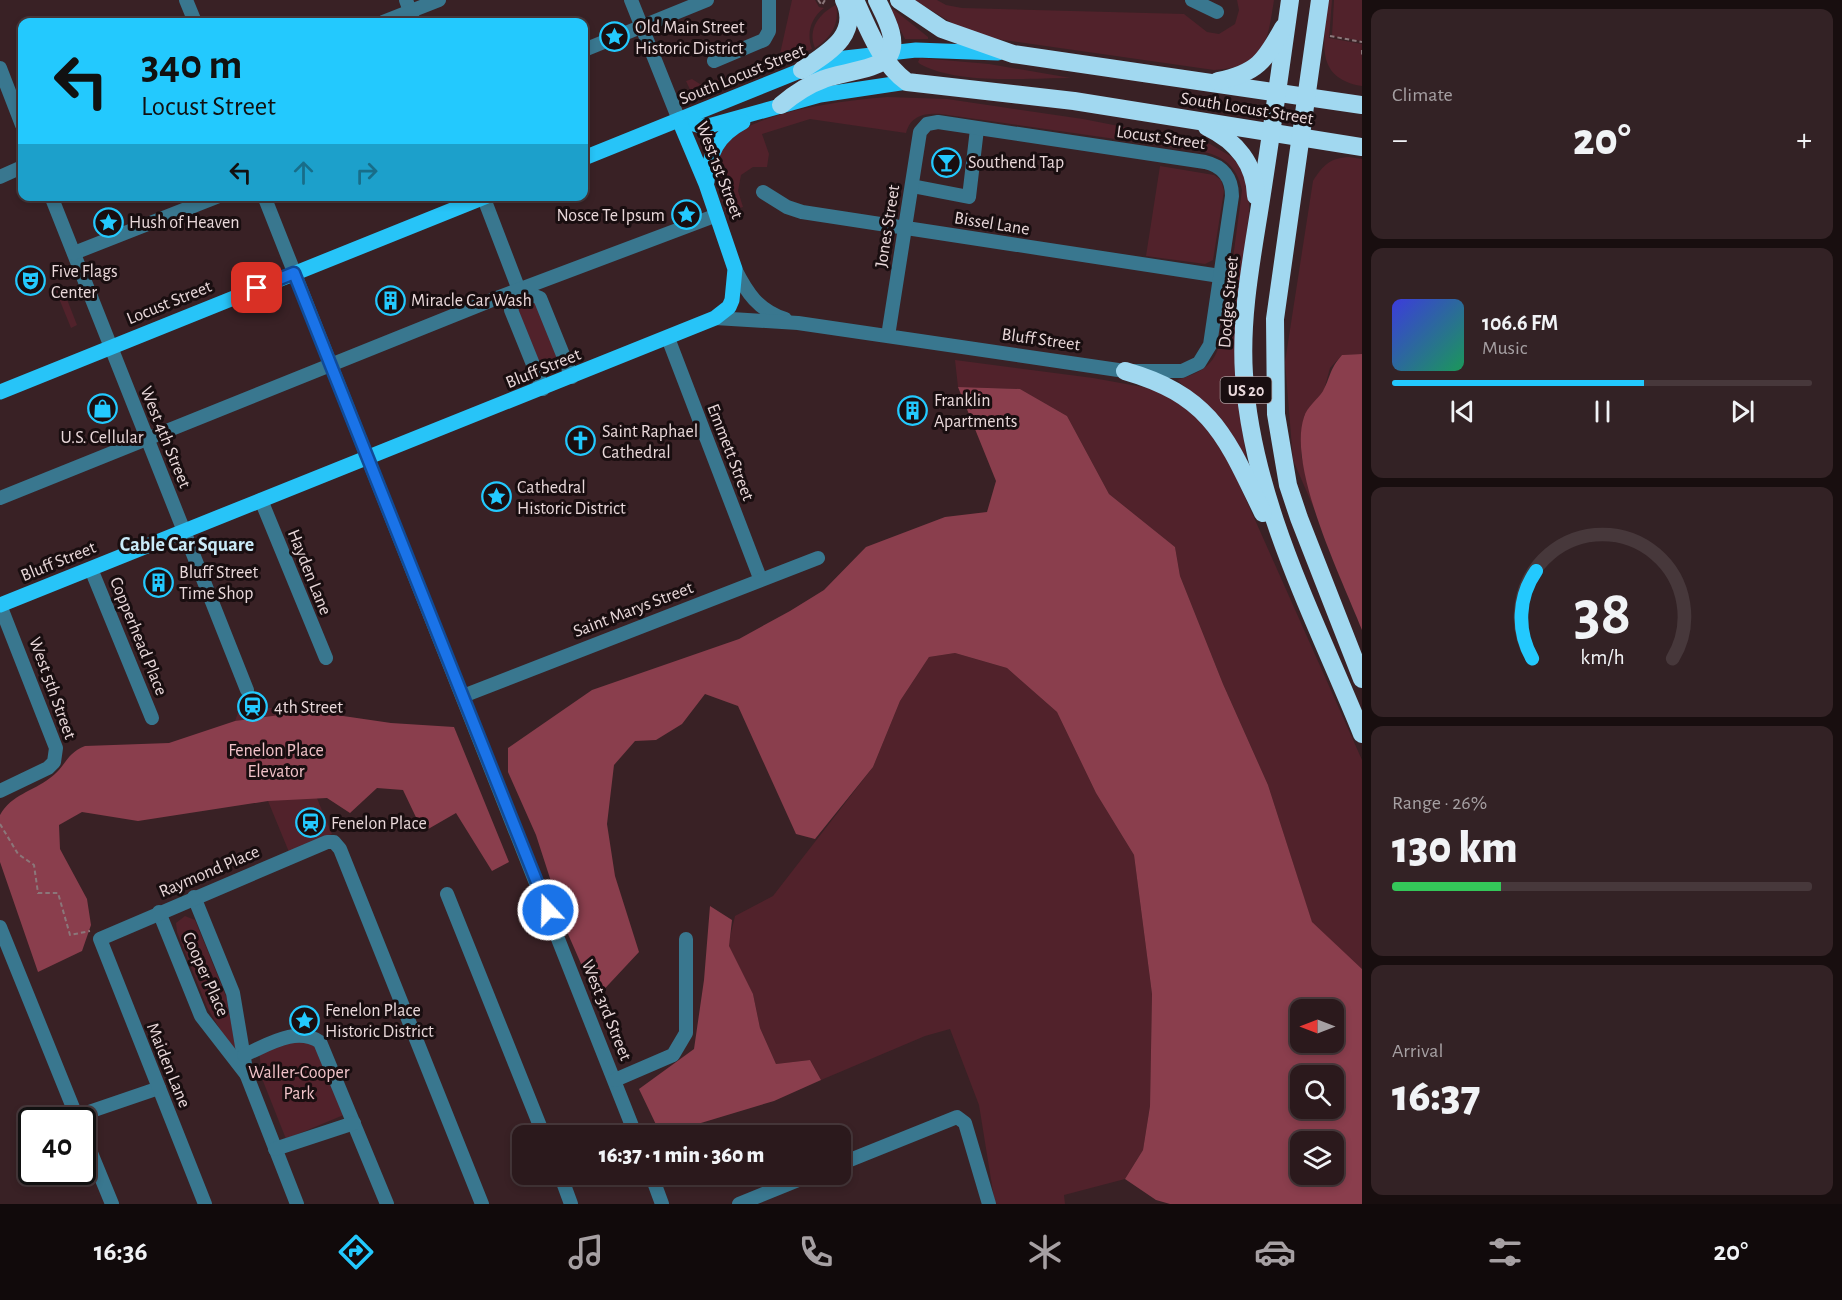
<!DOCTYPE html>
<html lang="en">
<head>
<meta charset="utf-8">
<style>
  body { margin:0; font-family:"Alegreya Sans",sans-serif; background:#332225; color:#f1f3f6; height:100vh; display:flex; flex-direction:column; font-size:22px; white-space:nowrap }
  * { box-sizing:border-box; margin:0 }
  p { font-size:20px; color:#a6a0a3 }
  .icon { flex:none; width:33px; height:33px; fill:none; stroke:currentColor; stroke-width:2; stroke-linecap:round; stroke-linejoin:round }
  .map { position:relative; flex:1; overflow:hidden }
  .sheet { display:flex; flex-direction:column; gap:9px; padding:9px; background:#180e0f; width:480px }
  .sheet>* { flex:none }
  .guide { position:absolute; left:18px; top:18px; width:570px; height:183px; border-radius:12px; box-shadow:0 3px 9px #0003,0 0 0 2px #47383b; background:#23c9fe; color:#111; overflow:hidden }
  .needle { width:39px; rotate:270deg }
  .tools { position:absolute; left:1290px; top:999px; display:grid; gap:12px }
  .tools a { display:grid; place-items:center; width:54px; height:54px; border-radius:12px; background:#2b191c; box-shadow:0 3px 9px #0003,0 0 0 2px #47383b; font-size:30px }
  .speed { position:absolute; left:18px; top:1107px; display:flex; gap:12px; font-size:30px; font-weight:700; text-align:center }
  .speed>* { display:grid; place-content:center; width:78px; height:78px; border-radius:50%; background:#2b191c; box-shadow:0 3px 9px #0003,0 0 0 2px #47383b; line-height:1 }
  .speed .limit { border:3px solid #111; border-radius:9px; background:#fff; color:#111 }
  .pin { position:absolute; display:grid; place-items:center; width:51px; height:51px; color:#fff; margin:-26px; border-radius:12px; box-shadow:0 3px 9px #0006 }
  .me { position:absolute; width:66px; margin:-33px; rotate:339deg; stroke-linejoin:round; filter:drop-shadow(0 0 4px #0008) }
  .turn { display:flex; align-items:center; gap:21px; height:126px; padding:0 24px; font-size:27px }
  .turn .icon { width:78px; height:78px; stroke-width:2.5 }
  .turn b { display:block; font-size:42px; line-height:51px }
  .lanes { display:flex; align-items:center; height:57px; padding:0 24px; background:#0003; justify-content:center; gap:30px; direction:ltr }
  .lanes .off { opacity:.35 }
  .big { font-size:45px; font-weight:800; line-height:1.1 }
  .sheet .card { flex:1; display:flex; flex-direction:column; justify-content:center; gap:9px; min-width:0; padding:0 21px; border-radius:12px; background:#332225 }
  .sheet .dial { align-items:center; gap:0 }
  .dial svg { height:156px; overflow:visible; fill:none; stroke:#47383b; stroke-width:7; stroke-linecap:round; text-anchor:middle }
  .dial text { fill:#f1f3f6; stroke:none }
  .song { display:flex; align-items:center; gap:18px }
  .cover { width:72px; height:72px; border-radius:9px; background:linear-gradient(135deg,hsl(240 70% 55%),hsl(150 70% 35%)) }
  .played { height:6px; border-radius:3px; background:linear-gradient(90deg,#23c9fe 60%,#47383b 60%) }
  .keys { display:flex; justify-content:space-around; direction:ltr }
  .heat { display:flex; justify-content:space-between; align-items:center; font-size:33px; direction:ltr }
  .charge { height:9px; border-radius:4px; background:linear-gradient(90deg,#34c759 26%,#47383b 0) }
  .trip { position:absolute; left:512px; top:1125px; width:339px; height:60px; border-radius:12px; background:#2b191c; box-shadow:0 3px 9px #0003,0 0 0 2px #47383b; font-weight:800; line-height:60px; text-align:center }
  .dock { display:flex; height:96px; justify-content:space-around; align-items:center; background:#110a0b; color:#a6a0a3 }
  .dock .icon { width:42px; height:42px }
  .dock .current { color:#23c9fe }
  .dock b { font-size:27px; color:#f1f3f6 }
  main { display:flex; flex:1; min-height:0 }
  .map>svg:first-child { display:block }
  .green { fill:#51222b }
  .forest { fill:#8a3e4d; fill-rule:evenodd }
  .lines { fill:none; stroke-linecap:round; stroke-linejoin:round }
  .path { stroke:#8b777a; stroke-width:2; stroke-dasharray:4.5 3; stroke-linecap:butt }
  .minor { stroke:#39778f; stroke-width:14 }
  .major { stroke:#27c4f8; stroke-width:15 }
  .highway { stroke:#a1d8f0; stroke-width:18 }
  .route-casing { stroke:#114b97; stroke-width:15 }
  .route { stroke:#1a73e8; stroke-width:10 }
  .labels { text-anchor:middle; stroke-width:6; stroke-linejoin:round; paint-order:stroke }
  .shield { fill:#190e10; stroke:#ab9b9d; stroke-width:1.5 }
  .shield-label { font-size:16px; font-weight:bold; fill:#e9d8da }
  .poi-label { font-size:18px; fill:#e9d8da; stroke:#190e10; text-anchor:start }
  .street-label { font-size:18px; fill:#e9d8da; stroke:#190e10 }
  .park-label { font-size:18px; fill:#f2c3c9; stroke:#190e10 }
  .neighbourhood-label { font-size:20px; font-weight:bold; fill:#caebf9; stroke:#190e10 }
</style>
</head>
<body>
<main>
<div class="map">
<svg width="1362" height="1204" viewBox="0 0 1362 1204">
  <rect width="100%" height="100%" fill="#392125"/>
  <g class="green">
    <path d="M792 0H815L819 7 824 8C811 18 806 33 812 49L692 94 686 81 692 79 703 86 780 54Z"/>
    <path d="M914 0H937L946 5 962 8 1184 14 1207 32 1219 34 1235 24 1239 10 1237 0H1274C1267 44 1265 67 1214 70L989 38 962 29Z"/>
    <path d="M1328 0H1332L1329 38 1362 44V86C1312 78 1325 38 1328 0Z"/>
    <polygon points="1334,0 1362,0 1362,41 1332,36"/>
    <path d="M836 5C840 23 831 38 815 48 807 30 819 13 836 5Z"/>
    <polygon points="893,9 928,37 928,39 905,39 890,10"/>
    <path d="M920 58 989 64 1071 78C1028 78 958 85 920 64L918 62Z"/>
    <polygon points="792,61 694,100 693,97 782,63"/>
    <path d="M887 97 947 99 1083 119 1210 144 1232 157 1244 171 1249 189V214L1237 306 1236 385 1247 463 1220 417 1177 380C1210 370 1217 361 1224 327L1242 190C1237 166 1223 155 1199 151L941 114C925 113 911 115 906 133L810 119 762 134 769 154 767 167H753L741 175 738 191 743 207 726 212C720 192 712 173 719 153 735 112 849 100 887 97Z"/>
    <path d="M1349 157 1362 159V354L1342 355 1330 368 1324 390 1304 416 1301 455 1316 513 1293 460 1285 362 1313 181C1323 165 1330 158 1349 157Z"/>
    <polygon points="1160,166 1214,175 1221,180 1224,191 1213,260 1205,264 1146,256"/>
    <polygon points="61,284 77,325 71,328 54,286"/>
    <polygon points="522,297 534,299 559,361 551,371 541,370 516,308"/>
    <polygon points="955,360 1093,378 1159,390 1197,414 1227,457 1362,760 1362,969 1312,923 1268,785 1223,684 1180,576 1175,547 1109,494 1067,416 1020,389 958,387"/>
    <polygon points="955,653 1007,668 1057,712 1096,793 1134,855 1152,994 1150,1106 1143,1150 1125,1179 1064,1195 1065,1204 995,1204 979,1105 950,1029 925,1036 821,1080 810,1060 776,1064 760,1028 753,994 728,946 735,916 773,896 873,767 900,701 929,657"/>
    <polygon points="249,697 268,708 279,708 332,834 289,852 235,721 240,707"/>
    <polygon points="185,916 195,920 227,999 237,1055 235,1055 207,1007 177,932 176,923"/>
    <polygon points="313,1029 346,1114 286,1139 263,1081 259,1052"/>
  </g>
  <g class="forest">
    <path d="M1362 354V630C1342 579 1287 468 1304 417 1307 407 1318 399 1323 391 1331 376 1329 370 1342 355Z"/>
    <path d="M958 387 1020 389 1067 416 1109 494 1175 547 1180 576 1223 684 1268 785 1312 922 1362 969V1204H1170L1156 1200 1125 1179 1143 1150 1150 1106 1152 994 1134 855 1096 793 1057 712 1007 668 955 653 929 657 900 701 873 767 815 839 796 834 738 706 705 694 682 724 656 740 635 741 614 765 607 824 615 876 639 952 596 998 568 934 536 835 508 772V748L592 690 739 639 790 611 824 590 866 547 945 517 987 512 996 481ZM1300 1010H1334V1042H1300ZM1300 1076H1334V1108H1300ZM1300 1142H1334V1174H1300Z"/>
    <path d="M309 711 391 723 454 727 509 862 492 871 456 813 423 832 403 790 377 788 350 813 327 798 268 801 138 821 82 812 59 825 60 849 87 899 91 925 82 951 38 972 0 862V815C12 794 32 792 50 778 66 767 65 754 85 746L169 743 235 721Z"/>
    <polygon points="710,906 732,920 729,946 753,994 760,1028 776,1064 810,1060 821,1080 774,1101 661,1135 639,1089 694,1049 704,980"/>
  </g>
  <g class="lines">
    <g class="path">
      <polyline points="818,0 822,5 825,0"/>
      <polyline points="1330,36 1362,42"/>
      <polyline points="1362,50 1362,57"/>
      <polyline points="0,824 18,854 34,865 38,893 58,893 70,935 90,931"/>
    </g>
    <g class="minor">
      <polyline points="186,0 195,22"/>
      <polyline points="406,0 414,22"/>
      <polyline points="631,0 679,120"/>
      <polyline points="1192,0 1217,12"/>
      <polyline points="383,22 439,0"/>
      <polyline points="584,50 707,0"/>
      <polyline points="714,61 764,40 769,31 769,0"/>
      <polyline points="0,68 22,125"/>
      <polyline points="0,177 22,167"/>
      <polyline points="912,186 969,197 977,129"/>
      <polyline points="763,192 787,207 802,212 1220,276"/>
      <polyline points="51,196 247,690"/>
      <polyline points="264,196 636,1136"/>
      <polyline points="483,196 519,290 511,310 543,389"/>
      <polyline points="74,253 219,196"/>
      <path d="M735 269C747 293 758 310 785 319"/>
      <polyline points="519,290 540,298 572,377"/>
      <path d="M715 318 798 323 1125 371H1182L1199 363 1210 345 1232 196C1232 178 1223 166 1205 162L938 122 927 124 920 132 888 336"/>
      <polyline points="668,338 760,578"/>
      <polyline points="0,498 502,296 717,215"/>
      <polyline points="261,500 326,658"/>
      <polyline points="91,569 152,718"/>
      <polyline points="463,696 818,558"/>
      <polyline points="0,791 48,768 54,762 56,748 0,605"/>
      <polyline points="447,894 544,1136"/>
      <polyline points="194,897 233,993 247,1076 297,1204"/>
      <polyline points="159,912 201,1016 246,1074"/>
      <polyline points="0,927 78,1120"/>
      <path d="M244 1055C268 1045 296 1026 320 1042L387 1204"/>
      <polyline points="615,1080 673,1055 686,1033 686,939"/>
      <polyline points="77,1116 159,1088"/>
      <polyline points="82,1131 112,1204"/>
      <polyline points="275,1149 354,1123"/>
      <polyline points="840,1164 957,1117 965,1123 989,1204"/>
      <polyline points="560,1174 571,1204"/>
      <polyline points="651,1174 662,1204"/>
      <polyline points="205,1204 100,939 327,842 334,842 340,849 482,1204"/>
      <polyline points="739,1204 813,1174"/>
    </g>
    <g class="major">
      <polyline points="679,120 701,126 712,125 820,95 907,82"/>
      <polyline points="584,158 802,70 845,58 916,50 998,53"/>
      <path d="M707 182C709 153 718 135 743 122"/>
      <polyline points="0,392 487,196"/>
      <polyline points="0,605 715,318 729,307 732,300 735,269 706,184 679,120"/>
    </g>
    <g class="highway">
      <path d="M855 0C869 30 880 62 907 82L1074 101 1362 147"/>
      <polyline points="899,0 942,29 1013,54 1362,105"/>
      <path d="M1290 0C1281 65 1272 129 1262 193 1253 252 1240 314 1244 374 1252 501 1315 618 1362 734"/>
      <polyline points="1320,0 1275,319 1276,414 1288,485 1299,518 1362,679"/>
      <path d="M802 70C827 53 861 35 844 0"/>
      <path d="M1218 81C1257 73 1265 61 1283 28"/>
      <path d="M781 105C794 94 807 85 824 79 839 73 880 69 888 57 900 41 884 15 877 0"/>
      <path d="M1207 127C1236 141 1255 164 1256 196"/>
      <path d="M1125 371C1212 396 1226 437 1263 513"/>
    </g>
  </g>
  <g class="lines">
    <defs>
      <polyline id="route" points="257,288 294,273 548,910"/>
    </defs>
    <use href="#route" class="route-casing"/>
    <use href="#route" class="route"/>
  </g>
  <defs>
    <symbol id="sight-ring" viewBox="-11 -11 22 22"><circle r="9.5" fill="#190e10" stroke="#23c9fe" stroke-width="1.5"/><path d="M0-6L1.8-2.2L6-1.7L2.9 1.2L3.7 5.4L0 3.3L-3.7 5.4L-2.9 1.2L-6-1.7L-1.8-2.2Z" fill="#23c9fe"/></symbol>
    <symbol id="bar-ring" viewBox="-11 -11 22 22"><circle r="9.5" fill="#190e10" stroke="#23c9fe" stroke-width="1.5"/><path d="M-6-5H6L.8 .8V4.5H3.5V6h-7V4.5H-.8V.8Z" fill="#23c9fe"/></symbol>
    <symbol id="theatre-ring" viewBox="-11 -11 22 22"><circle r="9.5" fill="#190e10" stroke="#23c9fe" stroke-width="1.5"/><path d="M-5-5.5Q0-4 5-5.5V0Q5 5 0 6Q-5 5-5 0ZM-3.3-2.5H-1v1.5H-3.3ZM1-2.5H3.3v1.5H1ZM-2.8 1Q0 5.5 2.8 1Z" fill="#23c9fe"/></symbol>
    <symbol id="building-ring" viewBox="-11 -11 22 22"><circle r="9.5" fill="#190e10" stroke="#23c9fe" stroke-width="1.5"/><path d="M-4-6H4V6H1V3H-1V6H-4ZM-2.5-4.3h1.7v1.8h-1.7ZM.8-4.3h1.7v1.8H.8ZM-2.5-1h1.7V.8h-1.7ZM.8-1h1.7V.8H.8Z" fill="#23c9fe"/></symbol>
    <symbol id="shop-ring" viewBox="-11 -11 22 22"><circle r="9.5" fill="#190e10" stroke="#23c9fe" stroke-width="1.5"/><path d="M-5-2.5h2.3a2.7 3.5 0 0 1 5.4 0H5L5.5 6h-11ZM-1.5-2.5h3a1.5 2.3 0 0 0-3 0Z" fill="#23c9fe"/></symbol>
    <symbol id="church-ring" viewBox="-11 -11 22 22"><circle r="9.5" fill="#190e10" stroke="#23c9fe" stroke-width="1.5"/><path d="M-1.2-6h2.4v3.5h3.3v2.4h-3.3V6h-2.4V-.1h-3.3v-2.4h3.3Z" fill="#23c9fe"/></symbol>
    <symbol id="station-ring" viewBox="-11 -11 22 22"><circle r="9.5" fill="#190e10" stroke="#23c9fe" stroke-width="1.5"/><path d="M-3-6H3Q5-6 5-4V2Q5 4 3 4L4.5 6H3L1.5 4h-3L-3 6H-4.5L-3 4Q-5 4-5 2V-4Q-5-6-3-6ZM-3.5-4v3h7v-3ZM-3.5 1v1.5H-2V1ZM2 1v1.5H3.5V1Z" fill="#23c9fe"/></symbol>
  </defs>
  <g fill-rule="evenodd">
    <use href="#sight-ring" x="598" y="20" width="33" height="33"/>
    <use href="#bar-ring" x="930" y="146" width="33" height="33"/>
    <use href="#sight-ring" x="670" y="198" width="33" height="33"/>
    <use href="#sight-ring" x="92" y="206" width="33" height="33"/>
    <use href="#theatre-ring" x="14" y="264" width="33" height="33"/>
    <use href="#building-ring" x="374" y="284" width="33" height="33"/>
    <use href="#shop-ring" x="86" y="392" width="33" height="33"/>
    <use href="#building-ring" x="896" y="394" width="33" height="33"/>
    <use href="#church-ring" x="564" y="424" width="33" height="33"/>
    <use href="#sight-ring" x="480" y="480" width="33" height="33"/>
    <use href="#building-ring" x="142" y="566" width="33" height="33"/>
    <use href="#station-ring" x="236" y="690" width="33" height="33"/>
    <use href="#station-ring" x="294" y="806" width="33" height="33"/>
    <use href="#sight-ring" x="288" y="1004" width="33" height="33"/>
  </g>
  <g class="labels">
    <rect class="shield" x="1220.5" y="377" width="51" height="26" rx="4.5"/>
    <g class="shield-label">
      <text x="1246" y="396">US 20</text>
    </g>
    <g class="poi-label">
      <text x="635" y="33">Old Main Street<tspan x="635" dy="21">Historic District</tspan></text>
      <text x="968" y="168">Southend Tap</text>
      <text x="665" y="221" text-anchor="end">Nosce Te Ipsum</text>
      <text x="129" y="228">Hush of Heaven</text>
      <text x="51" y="277">Five Flags<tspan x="51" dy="21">Center</tspan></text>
      <text x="411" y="306">Miracle Car Wash</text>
      <text x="934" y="406">Franklin<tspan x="934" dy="21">Apartments</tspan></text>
      <text x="602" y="437">Saint Raphael<tspan x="602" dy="21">Cathedral</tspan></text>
      <text x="102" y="443" text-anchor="middle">U.S. Cellular</text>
      <text x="517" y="493">Cathedral<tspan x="517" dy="21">Historic District</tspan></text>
      <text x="179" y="578">Bluff Street<tspan x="179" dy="21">Time Shop</tspan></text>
      <text x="274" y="713">4th Street</text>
      <text x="331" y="829">Fenelon Place</text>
      <text x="325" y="1016">Fenelon Place<tspan x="325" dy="21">Historic District</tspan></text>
    </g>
    <g class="street-label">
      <text transform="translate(742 74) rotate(-22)" y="6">South Locust Street</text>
      <text transform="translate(1247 108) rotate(9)" y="6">South Locust Street</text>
      <text transform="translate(1161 137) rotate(8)" y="6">Locust Street</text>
      <text transform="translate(720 170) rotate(69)" y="6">West 1st Street</text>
      <text transform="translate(992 223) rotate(9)" y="6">Bissel Lane</text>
      <text transform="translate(887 226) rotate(-81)" y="6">Jones Street</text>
      <text transform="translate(169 302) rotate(-22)" y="6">Locust Street</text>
      <text transform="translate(1228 302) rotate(-85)" y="6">Dodge Street</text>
      <text transform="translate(1041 339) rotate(8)" y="6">Bluff Street</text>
      <text transform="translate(543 368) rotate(-22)" y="6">Bluff Street</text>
      <text transform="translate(166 437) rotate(68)" y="6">West 4th Street</text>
      <text transform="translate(731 452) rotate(69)" y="6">Emmett Street</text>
      <text transform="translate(58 561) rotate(-22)" y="6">Bluff Street</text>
      <text transform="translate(310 572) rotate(68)" y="6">Hayden Lane</text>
      <text transform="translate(633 609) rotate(-21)" y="6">Saint Marys Street</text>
      <text transform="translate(139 636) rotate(68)" y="6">Copperhead Place</text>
      <text transform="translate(53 688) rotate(70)" y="6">West 5th Street</text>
      <text transform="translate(209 871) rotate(-23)" y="6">Raymond Place</text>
      <text transform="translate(206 974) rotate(66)" y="6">Cooper Place</text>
      <text transform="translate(607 1010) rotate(68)" y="6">West 3rd Street</text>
      <text transform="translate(169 1065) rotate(68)" y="6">Maiden Lane</text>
    </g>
    <g class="park-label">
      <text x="276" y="756">Fenelon Place<tspan x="276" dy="21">Elevator</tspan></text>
      <text x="299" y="1078">Waller-Cooper<tspan x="299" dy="21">Park</tspan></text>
    </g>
    <g class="neighbourhood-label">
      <text x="187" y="551">Cable Car Square</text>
    </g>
  </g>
</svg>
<div class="tools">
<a><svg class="needle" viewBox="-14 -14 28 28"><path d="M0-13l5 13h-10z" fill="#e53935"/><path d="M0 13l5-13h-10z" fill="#a6a0a3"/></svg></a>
<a><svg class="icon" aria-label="search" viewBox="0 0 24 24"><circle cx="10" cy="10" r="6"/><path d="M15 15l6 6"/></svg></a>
<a><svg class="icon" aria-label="layers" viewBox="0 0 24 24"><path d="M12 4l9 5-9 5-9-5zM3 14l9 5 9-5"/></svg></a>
</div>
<div class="speed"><div class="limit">40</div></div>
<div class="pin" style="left:257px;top:288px;background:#d93025"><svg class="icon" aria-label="arrive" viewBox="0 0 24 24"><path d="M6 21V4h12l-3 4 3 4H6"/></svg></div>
<svg class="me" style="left:548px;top:910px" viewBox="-20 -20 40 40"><circle r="17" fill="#1a73e8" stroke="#fff" stroke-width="3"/><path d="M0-11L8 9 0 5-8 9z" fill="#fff"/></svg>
<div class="trip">16:37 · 1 min · 360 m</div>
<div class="guide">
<div class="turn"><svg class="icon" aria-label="left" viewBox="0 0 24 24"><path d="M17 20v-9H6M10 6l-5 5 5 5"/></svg><div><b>340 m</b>Locust Street</div></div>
<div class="lanes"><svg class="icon" aria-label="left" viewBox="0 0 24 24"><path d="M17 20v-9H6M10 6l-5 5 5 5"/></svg><svg class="icon off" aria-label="ahead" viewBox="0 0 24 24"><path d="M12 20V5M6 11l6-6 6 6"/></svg><svg class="icon off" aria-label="right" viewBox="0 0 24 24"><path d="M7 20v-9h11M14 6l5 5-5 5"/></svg></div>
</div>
</div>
<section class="sheet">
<div class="card"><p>Climate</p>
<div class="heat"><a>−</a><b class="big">20°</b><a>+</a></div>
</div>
<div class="card">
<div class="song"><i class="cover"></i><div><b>106.6 FM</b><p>Music</p></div></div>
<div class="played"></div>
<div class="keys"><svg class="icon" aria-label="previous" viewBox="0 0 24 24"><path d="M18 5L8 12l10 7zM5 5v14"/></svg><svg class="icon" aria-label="pause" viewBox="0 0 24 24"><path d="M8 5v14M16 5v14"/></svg><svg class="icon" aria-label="next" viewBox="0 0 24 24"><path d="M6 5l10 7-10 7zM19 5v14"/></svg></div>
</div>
<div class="card dial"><svg viewBox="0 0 100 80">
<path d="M14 69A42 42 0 1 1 86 69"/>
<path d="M14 69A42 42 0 0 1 16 24" stroke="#23c9fe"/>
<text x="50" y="56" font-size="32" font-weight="700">38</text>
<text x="50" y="72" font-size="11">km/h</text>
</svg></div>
<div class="card"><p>Range · 26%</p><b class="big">130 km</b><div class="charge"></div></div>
<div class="card"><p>Arrival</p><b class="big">16:37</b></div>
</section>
</main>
<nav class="dock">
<b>16:36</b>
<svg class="icon current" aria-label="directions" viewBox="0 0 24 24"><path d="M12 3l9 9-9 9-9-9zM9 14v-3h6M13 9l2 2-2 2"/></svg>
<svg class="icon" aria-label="music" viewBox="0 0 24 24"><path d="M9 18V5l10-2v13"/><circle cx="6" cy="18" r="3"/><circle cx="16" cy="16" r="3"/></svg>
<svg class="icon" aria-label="phone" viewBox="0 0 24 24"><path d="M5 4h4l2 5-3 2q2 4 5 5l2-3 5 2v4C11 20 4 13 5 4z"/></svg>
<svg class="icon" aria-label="climate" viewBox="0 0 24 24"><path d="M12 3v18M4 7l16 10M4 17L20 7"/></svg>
<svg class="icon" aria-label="car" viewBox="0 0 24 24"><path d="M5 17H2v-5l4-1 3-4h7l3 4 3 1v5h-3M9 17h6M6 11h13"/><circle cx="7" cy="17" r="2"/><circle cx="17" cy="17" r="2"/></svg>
<svg class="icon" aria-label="filters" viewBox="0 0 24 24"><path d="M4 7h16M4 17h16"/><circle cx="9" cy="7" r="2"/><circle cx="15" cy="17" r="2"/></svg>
<b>20°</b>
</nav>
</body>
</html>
